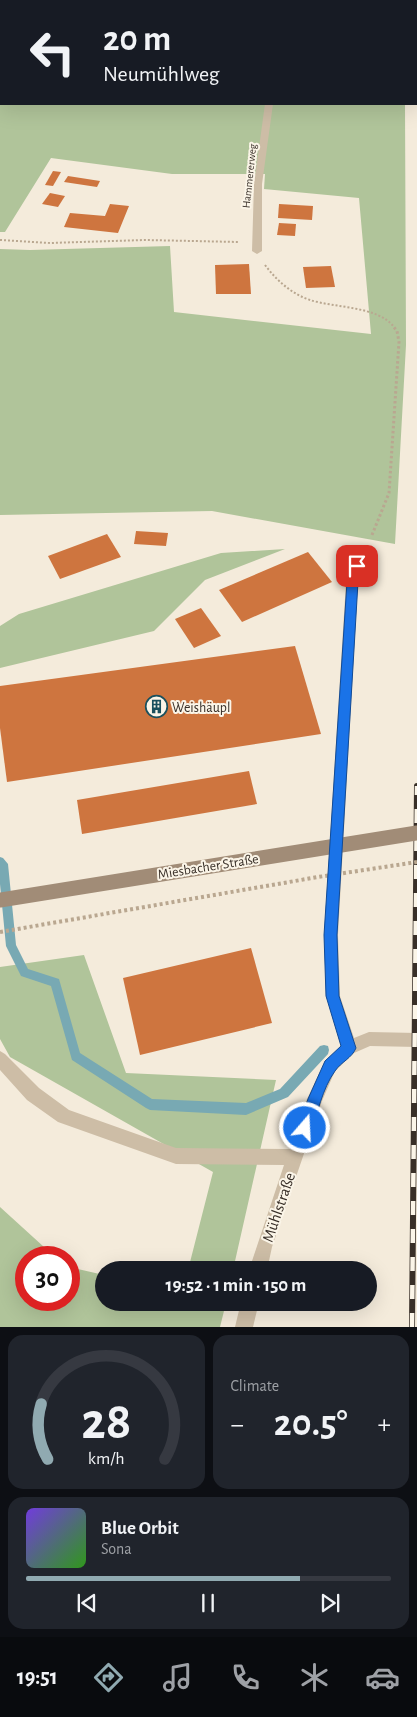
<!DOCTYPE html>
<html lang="en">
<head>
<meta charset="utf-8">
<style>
  body { margin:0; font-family:"Alegreya Sans",sans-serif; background:#20242c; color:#f1f3f6; height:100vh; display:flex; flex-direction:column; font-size:19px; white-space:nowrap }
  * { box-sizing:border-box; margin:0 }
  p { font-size:16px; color:#9ea1a6 }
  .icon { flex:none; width:28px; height:28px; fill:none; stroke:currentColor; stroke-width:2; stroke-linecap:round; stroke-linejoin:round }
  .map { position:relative; height:1327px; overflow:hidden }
  .side { display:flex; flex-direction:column; gap:8px; padding:8px; background:#0d0f14; flex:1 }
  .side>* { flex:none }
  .hud { position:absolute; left:0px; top:0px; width:418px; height:105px; box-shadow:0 5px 20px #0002; background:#171b24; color:#f1f3f6; overflow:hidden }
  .speed { position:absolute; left:15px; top:1246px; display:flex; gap:10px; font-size:25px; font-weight:700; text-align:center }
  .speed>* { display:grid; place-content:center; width:65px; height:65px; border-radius:50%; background:#171b24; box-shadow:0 5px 20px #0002; line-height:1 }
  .speed .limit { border:8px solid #d22; background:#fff; color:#111 }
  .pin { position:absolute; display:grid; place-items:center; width:42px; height:42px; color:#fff; margin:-21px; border-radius:10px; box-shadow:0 2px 8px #0006 }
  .me { position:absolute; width:55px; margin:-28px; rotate:19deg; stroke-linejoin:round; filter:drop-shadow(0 0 4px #0008) }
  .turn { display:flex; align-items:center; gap:18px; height:105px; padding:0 20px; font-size:22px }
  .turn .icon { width:65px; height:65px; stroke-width:2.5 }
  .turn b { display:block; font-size:35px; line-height:42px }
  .big { font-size:38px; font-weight:600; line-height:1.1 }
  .side .card { flex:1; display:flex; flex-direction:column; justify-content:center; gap:8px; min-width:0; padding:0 18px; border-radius:15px; background:#20242c }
  .side .dial { align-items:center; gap:0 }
  .dial svg { height:130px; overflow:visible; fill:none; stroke:#363941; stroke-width:7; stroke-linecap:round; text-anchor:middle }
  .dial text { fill:#f1f3f6; stroke:none }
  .song { display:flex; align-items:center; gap:15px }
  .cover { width:60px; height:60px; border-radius:8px; background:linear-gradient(135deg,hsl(260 70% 55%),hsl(110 70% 35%)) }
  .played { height:5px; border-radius:2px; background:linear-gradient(90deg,#90aab1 75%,#363941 75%) }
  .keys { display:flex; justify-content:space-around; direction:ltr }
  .heat { display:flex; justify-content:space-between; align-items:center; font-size:28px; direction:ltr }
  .side .tiles { flex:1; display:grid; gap:8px; grid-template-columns:1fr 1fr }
  .card:last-child { grid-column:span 2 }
  .trip { position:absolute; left:95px; top:1261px; width:282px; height:50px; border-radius:25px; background:#171b24; box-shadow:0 5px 20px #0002; font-weight:600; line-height:50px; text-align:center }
  .menu { display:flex; height:80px; justify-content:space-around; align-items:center; background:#090b0e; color:#9ea1a6 }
  .menu .icon { width:35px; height:35px }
  .menu .selected { color:#90aab1 }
  .menu b { font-size:22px; color:#f1f3f6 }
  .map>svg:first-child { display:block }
  .green { fill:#b0c49a }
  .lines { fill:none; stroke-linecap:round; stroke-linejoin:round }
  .stream { fill:#78a9b3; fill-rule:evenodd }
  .building { fill:#ce753f }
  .path-far1 { stroke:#b9a790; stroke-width:2; stroke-dasharray:2 2; stroke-linecap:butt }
  .path { stroke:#b9a790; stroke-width:3; stroke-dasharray:2.5 2.5; stroke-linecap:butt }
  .street { fill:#cdbda6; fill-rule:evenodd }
  .rail-casing { stroke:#382f28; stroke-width:6 }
  .rail { stroke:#fbf5e8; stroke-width:4.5; stroke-dasharray:14; stroke-linecap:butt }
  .path-bridge { stroke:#b9a790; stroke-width:4; stroke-dasharray:3 3; stroke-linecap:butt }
  .secondary-bridge { stroke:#a18c77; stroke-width:15 }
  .route { fill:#1a73e8; stroke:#114b97 }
  .labels { text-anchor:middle; stroke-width:4; stroke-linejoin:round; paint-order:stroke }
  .far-street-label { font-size:11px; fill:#382f28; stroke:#fbf5e8 }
  .poi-label { font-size:14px; fill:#382f28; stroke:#fbf5e8; text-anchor:start }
  .street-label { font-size:14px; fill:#382f28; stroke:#fbf5e8 }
  .near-street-label { font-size:16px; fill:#382f28; stroke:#fbf5e8 }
</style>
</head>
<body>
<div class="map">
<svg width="417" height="1327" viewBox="0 0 417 1327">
  <rect width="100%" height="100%" fill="#f4ebdb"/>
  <g class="green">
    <polygon points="0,0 409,0 1,1 1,104 405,104 406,345 395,544 212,511 0,515 0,249 30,250 170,246 174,312 371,334 359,198 264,189 265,174 172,174 51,158 5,232 0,232"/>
    <polygon points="285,549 205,580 154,631 0,668 0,626 19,614 221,553"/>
    <polygon points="84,955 126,1073 276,1080 233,1270 188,1270 213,1172 10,1057 0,1039 0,967"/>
    <polygon points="0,1207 55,1257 26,1258 26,1300 69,1300 69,1267 104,1275 104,1302 226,1303 220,1327 0,1327"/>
  </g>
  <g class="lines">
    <polygon class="stream" points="0,857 3,858 8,864 16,945 28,969 59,979 80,1053 152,1099 246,1103 280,1089 320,1046 324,1045 328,1046 329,1050 328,1054 288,1097 246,1115 150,1110 146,1108 72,1060 51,986 21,976 6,946 0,884"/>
  </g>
  <g class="building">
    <polygon points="53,171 61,172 53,186 45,185"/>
    <polygon points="68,176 100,181 97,187 64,182"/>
    <polygon points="50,193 65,196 58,207 42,204"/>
    <polygon points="110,204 129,206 118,233 64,227 70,213 105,216"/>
    <polygon points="279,204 313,206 312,220 278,218"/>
    <polygon points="279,223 296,224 295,236 277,235"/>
    <polygon points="249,264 251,294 216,294 215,265"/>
    <polygon points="331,266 335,287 306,288 303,267"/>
    <polygon points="136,531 168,533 166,546 134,544"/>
    <polygon points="107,534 121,557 60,579 48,556"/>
    <polygon points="308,552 332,582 242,622 219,590"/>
    <polygon points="201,608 221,636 194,648 175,619"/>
    <polygon points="295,646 321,734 7,782 0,728 0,686"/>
    <polygon points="249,771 257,804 82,834 77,800"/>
    <polygon points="251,948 272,1023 140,1055 123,978"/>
  </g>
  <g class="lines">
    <g class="path-far1">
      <polyline points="0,240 50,243 145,240 239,242"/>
      <path d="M265 265C277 281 292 294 310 300 335 308 378 306 394 327"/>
    </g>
    <polyline class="path" points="372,535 389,493 399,342 397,331 393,326"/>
    <g class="street">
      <polygon points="265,104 273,104 262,184 262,251 257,254 252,251 254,184"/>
      <polygon points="364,547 370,551 358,582 338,935 340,996 354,1038 369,1032 417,1033 417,1047 370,1046 354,1053 335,1071 322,1101 272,1247 267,1270 249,1270 284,1165 176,1164 58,1122 27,1100 0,1070 0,1051 5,1054 39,1088 69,1110 176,1148 290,1149 307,1099 325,1061 341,1046 326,996 324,935 346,582 358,551"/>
      <polygon points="241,1302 259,1302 253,1327 235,1327"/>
    </g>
    <defs>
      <polyline id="rail" points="412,1327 417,786"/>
    </defs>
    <use href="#rail" class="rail-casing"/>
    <use href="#rail" class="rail"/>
    <polyline class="path-bridge" points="0,932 318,877 417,862"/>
    <polyline class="secondary-bridge" points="0,900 417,833"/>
  </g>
  <path class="route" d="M357 562 362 566 358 582 337 935 339 996 356 1048C352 1058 341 1062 335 1071 322 1089 318 1113 310 1133L305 1135 300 1133 298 1128 308 1099 325 1061 341 1046 326 996 324 935 347 582 352 566Z"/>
  <defs>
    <symbol id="building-ring" viewBox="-11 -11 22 22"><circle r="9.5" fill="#fbf5e8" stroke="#1a505d" stroke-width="1.5"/><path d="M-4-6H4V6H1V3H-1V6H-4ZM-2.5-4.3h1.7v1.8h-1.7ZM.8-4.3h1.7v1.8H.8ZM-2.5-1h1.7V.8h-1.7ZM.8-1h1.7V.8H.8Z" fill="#1a505d"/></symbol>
  </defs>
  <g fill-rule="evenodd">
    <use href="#building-ring" x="144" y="694" width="25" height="25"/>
  </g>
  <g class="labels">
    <g class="far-street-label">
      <text transform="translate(249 176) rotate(-84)" y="4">Hammererweg</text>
    </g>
    <g class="poi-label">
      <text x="172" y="712">Weishäupl</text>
    </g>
    <g class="street-label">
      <text transform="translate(208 866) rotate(-9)" y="5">Miesbacher Straße</text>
    </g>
    <g class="near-street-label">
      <text transform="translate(278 1207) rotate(-71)" y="6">Mühlstraße</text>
    </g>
  </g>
</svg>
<div class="speed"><div class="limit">30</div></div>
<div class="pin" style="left:357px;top:566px;background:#d93025"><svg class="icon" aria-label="arrive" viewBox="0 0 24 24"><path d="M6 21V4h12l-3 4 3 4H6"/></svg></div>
<svg class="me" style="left:305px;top:1128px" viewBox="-20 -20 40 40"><circle r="17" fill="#1a73e8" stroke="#fff" stroke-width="3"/><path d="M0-11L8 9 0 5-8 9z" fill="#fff"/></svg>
<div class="trip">19:52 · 1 min · 150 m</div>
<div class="hud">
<div class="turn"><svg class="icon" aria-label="left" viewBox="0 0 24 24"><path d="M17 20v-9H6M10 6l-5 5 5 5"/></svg><div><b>20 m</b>Neumühlweg</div></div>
</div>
</div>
<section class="side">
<div class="tiles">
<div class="card dial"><svg viewBox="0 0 100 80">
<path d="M14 69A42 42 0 1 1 86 69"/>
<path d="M14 69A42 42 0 0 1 10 35" stroke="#90aab1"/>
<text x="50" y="56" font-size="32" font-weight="700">28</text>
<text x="50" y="72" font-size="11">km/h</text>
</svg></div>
<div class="card"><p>Climate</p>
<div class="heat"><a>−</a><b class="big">20.5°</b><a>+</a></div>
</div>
<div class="card">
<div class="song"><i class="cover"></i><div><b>Blue Orbit</b><p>Sona</p></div></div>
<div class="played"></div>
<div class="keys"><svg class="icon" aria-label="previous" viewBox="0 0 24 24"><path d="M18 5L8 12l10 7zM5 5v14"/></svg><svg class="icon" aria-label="pause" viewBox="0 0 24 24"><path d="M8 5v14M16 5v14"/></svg><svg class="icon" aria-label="next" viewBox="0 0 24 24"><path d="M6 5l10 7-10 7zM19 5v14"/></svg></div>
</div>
</div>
</section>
<nav class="menu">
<b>19:51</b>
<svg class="icon selected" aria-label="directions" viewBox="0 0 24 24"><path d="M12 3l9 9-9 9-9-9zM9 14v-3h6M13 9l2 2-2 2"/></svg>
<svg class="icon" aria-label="music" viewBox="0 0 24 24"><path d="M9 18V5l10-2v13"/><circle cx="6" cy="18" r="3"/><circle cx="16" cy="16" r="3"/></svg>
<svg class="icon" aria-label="phone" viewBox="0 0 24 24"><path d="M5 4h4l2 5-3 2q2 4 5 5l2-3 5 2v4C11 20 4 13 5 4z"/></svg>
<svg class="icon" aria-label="climate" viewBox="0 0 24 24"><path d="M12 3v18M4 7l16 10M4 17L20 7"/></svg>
<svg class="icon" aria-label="car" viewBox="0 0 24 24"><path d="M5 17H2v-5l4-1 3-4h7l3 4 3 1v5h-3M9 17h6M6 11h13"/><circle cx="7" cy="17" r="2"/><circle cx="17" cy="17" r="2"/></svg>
</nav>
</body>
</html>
